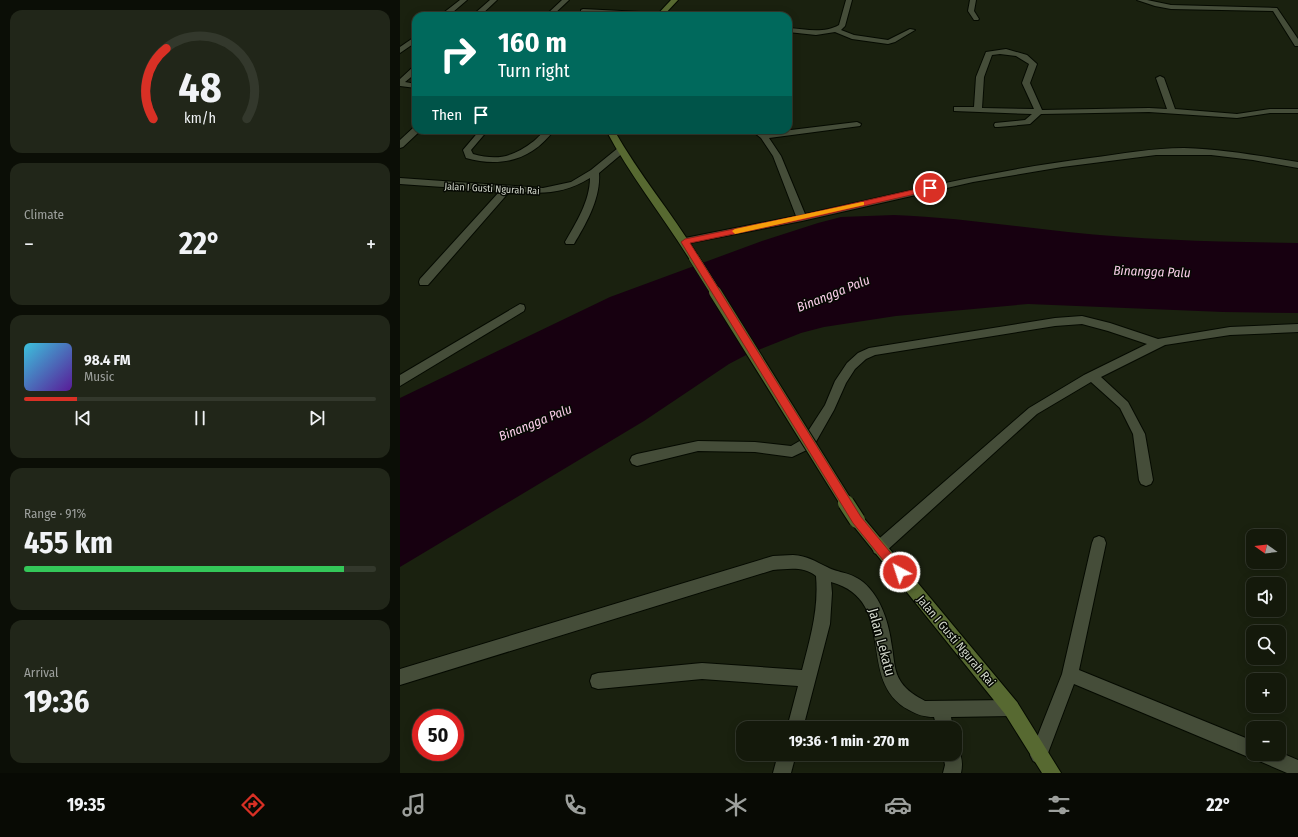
<!DOCTYPE html>
<html lang="en">
<head>
<meta charset="utf-8">
<style>
  body { margin:0; font-family:"Fira Sans Condensed",sans-serif; background:#212619; color:#f1f3f6; height:100vh; display:flex; flex-direction:column; font-size:15px; white-space:nowrap }
  * { box-sizing:border-box; margin:0 }
  p { font-size:13px; color:#9da09d }
  .icon { flex:none; width:22px; height:22px; fill:none; stroke:currentColor; stroke-width:2; stroke-linecap:round; stroke-linejoin:round }
  .map { position:relative; flex:1; overflow:hidden }
  .sheet { display:flex; flex-direction:column; gap:10px; padding:10px; background:#0b0e06; width:400px }
  .sheet>* { flex:none }
  .top-card { position:absolute; left:12px; top:12px; width:380px; height:122px; border-radius:12px; box-shadow:0 2px 10px #0003,0 0 0 1px #33382c; background:#00695c; color:#fff; overflow:hidden }
  .needle { width:26px; rotate:284deg }
  .tools { position:absolute; left:846px; top:529px; display:grid; gap:8px }
  .tools a { display:grid; place-items:center; width:40px; height:40px; border-radius:8px; background:#14190b; box-shadow:0 2px 10px #0003,0 0 0 1px #33382c; font-size:20px }
  .speed { position:absolute; left:12px; top:709px; display:flex; gap:8px; font-size:20px; font-weight:700; text-align:center }
  .speed>* { display:grid; place-content:center; width:52px; height:52px; border-radius:50%; background:#14190b; box-shadow:0 2px 10px #0003,0 0 0 1px #33382c; line-height:1 }
  .speed .limit { border:6px solid #d22; background:#fff; color:#111 }
  .pin { position:absolute; display:grid; place-items:center; width:34px; height:34px; color:#fff; margin:-17px; border:2px solid #fff; border-radius:50%; box-shadow:0 1px 4px #0007 }
  .me { position:absolute; width:44px; margin:-22px; rotate:320deg; stroke-linejoin:round; filter:drop-shadow(0 0 3px #0008) }
  .turn { display:flex; align-items:center; gap:14px; height:84px; padding:0 20px; font-size:18px }
  .turn .icon { width:52px; height:52px; stroke-width:2.5 }
  .turn b { display:block; font-size:28px; line-height:34px }
  .then { display:flex; align-items:center; height:38px; padding:0 20px; background:#0003; gap:8px; font-size:15px }
  .big { font-size:30px; font-weight:700; line-height:1.1 }
  .sheet .tile { flex:1; display:flex; flex-direction:column; justify-content:center; gap:6px; min-width:0; padding:0 14px; border-radius:12px; background:#212619 }
  .sheet .dial { align-items:center; gap:0 }
  .dial svg { height:104px; overflow:visible; fill:none; stroke:#33382c; stroke-width:7; stroke-linecap:round; text-anchor:middle }
  .dial text { fill:#f1f3f6; stroke:none }
  .song { display:flex; align-items:center; gap:12px }
  .cover { width:48px; height:48px; border-radius:6px; background:linear-gradient(135deg,hsl(190 70% 55%),hsl(270 70% 35%)) }
  .played { height:4px; border-radius:2px; background:linear-gradient(90deg,#d93025 15%,#33382c 15%) }
  .keys { display:flex; justify-content:space-around; direction:ltr }
  .heat { display:flex; justify-content:space-between; align-items:center; font-size:22px; direction:ltr }
  .charge { height:6px; border-radius:3px; background:linear-gradient(90deg,#34c759 91%,#33382c 0) }
  .trip { position:absolute; left:336px; top:721px; width:226px; height:40px; border-radius:12px; background:#14190b; box-shadow:0 2px 10px #0003,0 0 0 1px #33382c; font-weight:700; line-height:40px; text-align:center }
  .tab-bar { display:flex; height:64px; justify-content:space-around; align-items:center; background:#080a04; color:#9da09d }
  .tab-bar .icon { width:28px; height:28px }
  .tab-bar .active { color:#d93025 }
  .tab-bar b { font-size:18px; color:#f1f3f6 }
  main { display:flex; flex:1; min-height:0 }
  .map>svg:first-child { display:block }
  .water { fill:#170010 }
  .lines { fill:none; stroke-linecap:round; stroke-linejoin:round }
  .street-casing { stroke:#050a00; stroke-width:2 }
  .secondary-casing { stroke:#050a00; stroke-width:2 }
  .street { fill:#454d39; fill-rule:evenodd }
  .secondary { fill:#576931; fill-rule:evenodd }
  .secondary-bridge-far2-casing { stroke:#050a00; stroke-width:11; stroke-linecap:butt }
  .secondary-bridge-far1-casing { stroke:#050a00; stroke-width:14; stroke-linecap:butt }
  .secondary-bridge-casing { stroke:#050a00; stroke-width:18; stroke-linecap:butt }
  .secondary-bridge-far2 { stroke:#576931; stroke-width:10 }
  .secondary-bridge-far1 { stroke:#576931; stroke-width:12 }
  .secondary-bridge { stroke:#576931; stroke-width:16 }
  .route { fill:#d93025; stroke:#8d1f18 }
  .slow { fill:#f59e0b }
  .labels { text-anchor:middle; stroke-width:3; stroke-linejoin:round; paint-order:stroke }
  .far-street-label { font-size:10px; fill:#d2d7cb; stroke:#060903 }
  .street-label { font-size:12px; fill:#d2d7cb; stroke:#060903 }
  .water-label { font-size:13px; font-style:italic; fill:#facde9; stroke:#060903 }
  .near-street-label { font-size:14px; fill:#d2d7cb; stroke:#060903 }
</style>
</head>
<body>
<main>
<section class="sheet">
<div class="tile dial"><svg viewBox="0 0 100 80">
<path d="M14 69A42 42 0 1 1 86 69"/>
<path d="M14 69A42 42 0 0 1 24 15" stroke="#d93025"/>
<text x="50" y="56" font-size="32" font-weight="700">48</text>
<text x="50" y="72" font-size="11">km/h</text>
</svg></div>
<div class="tile"><p>Climate</p>
<div class="heat"><a>−</a><b class="big">22°</b><a>+</a></div>
</div>
<div class="tile">
<div class="song"><i class="cover"></i><div><b>98.4 FM</b><p>Music</p></div></div>
<div class="played"></div>
<div class="keys"><svg class="icon" aria-label="previous" viewBox="0 0 24 24"><path d="M18 5L8 12l10 7zM5 5v14"/></svg><svg class="icon" aria-label="pause" viewBox="0 0 24 24"><path d="M8 5v14M16 5v14"/></svg><svg class="icon" aria-label="next" viewBox="0 0 24 24"><path d="M6 5l10 7-10 7zM19 5v14"/></svg></div>
</div>
<div class="tile"><p>Range · 91%</p><b class="big">455 km</b><div class="charge"></div></div>
<div class="tile"><p>Arrival</p><b class="big">19:36</b></div>
</section>
<div class="map">
<svg width="898" height="773" viewBox="0 0 898 773">
  <rect width="100%" height="100%" fill="#1a210f"/>
  <path class="water" d="M494 215C552 217 610 226 668 232 745 240 821 242 898 243V313L823 312 628 304 496 316 424 327 401 333 348 354 329 364 244 421 0 567V398L210 297 362 241 418 223 441 217Z"/>
  <g class="lines">
    <defs>
      <g id="street">
        <polygon points="60,0 67,0 53,12 74,14 90,0 97,0 80,16 41,16 42,14"/>
        <polygon points="162,0 169,0 152,16 145,16"/>
        <path d="M446 0H452L445 26 441 30 454 35 488 40 510 29 515 30 495 42 488 44 452 39 435 32 416 35 388 32V28C405 29 423 34 439 25Z"/>
        <polygon points="570,0 576,0 574,11 579,19 578,20 574,20 568,11"/>
        <polygon points="737,0 747,0 771,5 877,8 898,39 898,46 895,46 873,11 771,9 755,6"/>
        <polygon points="183,9 260,13 263,15 241,16 181,12 181,10"/>
        <polygon points="16,36 16,42 0,53 0,47"/>
        <path d="M606 49 627 55 637 64 630 83 642 110 749 108 767 109 756 78 760 76 764 78 775 109 837 114 870 109H898V113H870L837 118 749 112 641 114 630 124 598 127H595L594 125 595 123 625 120 632 114 554 111V107H574L576 77 586 52ZM600 54 616 56 629 64 622 83 634 109 582 108 584 77 592 55Z"/>
        <polygon points="13,67 16,67 16,73 5,82 16,84 16,88 0,86 0,79"/>
        <path d="M457 122 461 124 460 126 369 138 381 156 405 214C500 193 594 170 690 158 721 154 753 148 784 148 822 149 860 156 898 162V168L853 160 811 155H756L662 167 573 182 402 221 285 244 281 243 280 241 285 238 396 216 373 156 361 138 351 130H361L366 133Z"/>
        <polygon points="16,127 16,130 20,130 19,132 3,147 0,148 0,140 13,128"/>
        <path d="M80 130H88L71 150 73 154C98 161 113 157 134 141 142 134 143 130 154 130 132 160 101 168 66 158L63 150Z"/>
        <path d="M221 147 224 148 225 150 224 152 199 173C201 198 186 224 174 244H166L165 242C176 223 190 201 190 178 162 195 141 194 110 191L28 285H20L19 282 20 279 100 191 0 184V178L143 188 171 182 191 170 218 148Z"/>
        <polygon points="120,304 124,305 125,308 124,311 0,386 0,375"/>
        <polygon points="682,316 710,323 758,339 830,327 898,324 898,332 830,335 765,345 701,377 728,402 745,434 753,480 751,484 746,486 741,484 739,480 733,434 720,408 691,382 637,414 484,553 479,555 474,553 472,548 474,543 629,408 684,375 747,344 708,331 682,324 655,326 475,355 466,359 455,369 446,383 434,410 413,447 392,457 355,452 298,451 237,466 232,464 230,460 232,456 237,454 298,441 355,442 391,446 403,439 425,405 435,381 447,363 458,353 469,348 655,318"/>
        <polygon points="699,536 704,538 706,543 679,670 853,741 853,754 879,754 879,752 898,760 898,773 887,773 857,760 856,757 853,759 674,684 645,761 639,764 633,761 630,755 662,674 692,543 694,538"/>
        <path d="M393 555C408 556 414 561 427 567 440 574 449 571 463 582 482 598 489 624 492 647 494 659 494 672 501 682 507 691 516 696 525 701L611 700 617 702 619 708 617 714 611 716 551 717 553 728H537L534 717C524 717 518 715 509 710 454 681 500 601 431 582L432 593 430 624 403 728H387L398 686 302 679 198 689 192 687 190 681 192 675 198 673 302 663 402 670C410 639 419 609 416 576 404 566 388 569 373 570L0 685V669L373 556Z"/>
        <path d="M555 747 558 748C562 757 563 764 561 773H543L545 765 543 754H555Z"/>
        <polygon points="378,754 396,754 391,773 373,773"/>
      </g>
      <g id="secondary">
        <polygon points="271,0 278,0 263,16 256,16"/>
        <path d="M206 130H214C239 175 273 214 299 258L298 260H290C263 216 230 176 206 130Z"/>
        <polygon points="457,514 462,516 617,702 661,773 642,773 605,714 452,524 450,520 452,516"/>
      </g>
    </defs>
    <use href="#street" class="street-casing"/>
    <use href="#secondary" class="secondary-casing"/>
    <use href="#street" class="street"/>
    <use href="#secondary" class="secondary"/>
    <defs>
      <polyline id="secondary-bridge-far2" points="294,258 316,293"/>
      <polyline id="secondary-bridge-far1" points="315,292 447,504"/>
      <polyline id="secondary-bridge" points="446,503 457,520"/>
    </defs>
    <use href="#secondary-bridge-far2" class="secondary-bridge-far2-casing"/>
    <use href="#secondary-bridge-far1" class="secondary-bridge-far1-casing"/>
    <use href="#secondary-bridge" class="secondary-bridge-casing"/>
    <use href="#secondary-bridge-far2" class="secondary-bridge-far2"/>
    <use href="#secondary-bridge-far1" class="secondary-bridge-far1"/>
    <use href="#secondary-bridge" class="secondary-bridge"/>
  </g>
  <polygon class="route" points="530,186 533,187 533,190 402,220 290,243 461,517 504,569 505,572 504,576 500,578 496,576 453,523 281,242 285,239 402,215"/>
  <polygon class="slow" points="462,202 464,202 464,205 335,234 332,231 335,229"/>
  <g class="labels">
    <g class="far-street-label">
      <text transform="translate(92 188) rotate(3)" y="4">Jalan I Gusti Ngurah Rai</text>
    </g>
    <g class="street-label">
      <text transform="translate(556 641) rotate(50)" y="4">Jalan I Gusti Ngurah Rai</text>
    </g>
    <g class="water-label">
      <text transform="translate(752 271) rotate(2)" y="5">Binangga Palu</text>
      <text transform="translate(433 293) rotate(-22)" y="5">Binangga Palu</text>
      <text transform="translate(135 422) rotate(-22)" y="5">Binangga Palu</text>
    </g>
    <g class="near-street-label">
      <text transform="translate(482 642) rotate(75)" y="5">Jalan Lekatu</text>
    </g>
  </g>
</svg>
<div class="tools">
<a><svg class="needle" viewBox="-14 -14 28 28"><path d="M0-13l5 13h-10z" fill="#e53935"/><path d="M0 13l5-13h-10z" fill="#9da09d"/></svg></a>
<a><svg class="icon" aria-label="sound" viewBox="0 0 24 24"><path d="M4 9h4l5-4v14l-5-4H4zM17 9q2 3 0 6"/></svg></a>
<a><svg class="icon" aria-label="search" viewBox="0 0 24 24"><circle cx="10" cy="10" r="6"/><path d="M15 15l6 6"/></svg></a>
<a>+</a>
<a>−</a>
</div>
<div class="speed"><div class="limit">50</div></div>
<div class="pin" style="left:530px;top:188px;background:#d93025"><svg class="icon" aria-label="arrive" viewBox="0 0 24 24"><path d="M6 21V4h12l-3 4 3 4H6"/></svg></div>
<svg class="me" style="left:500px;top:572px" viewBox="-20 -20 40 40"><circle r="17" fill="#d93025" stroke="#fff" stroke-width="3"/><path d="M0-11L8 9 0 5-8 9z" fill="#fff"/></svg>
<div class="trip">19:36 · 1 min · 270 m</div>
<div class="top-card">
<div class="turn"><svg class="icon" aria-label="right" viewBox="0 0 24 24"><path d="M7 20v-9h11M14 6l5 5-5 5"/></svg><div><b>160 m</b>Turn right</div></div>
<div class="then">Then<svg class="icon" aria-label="arrive" viewBox="0 0 24 24"><path d="M6 21V4h12l-3 4 3 4H6"/></svg></div>
</div>
</div>
</main>
<nav class="tab-bar">
<b>19:35</b>
<svg class="icon active" aria-label="directions" viewBox="0 0 24 24"><path d="M12 3l9 9-9 9-9-9zM9 14v-3h6M13 9l2 2-2 2"/></svg>
<svg class="icon" aria-label="music" viewBox="0 0 24 24"><path d="M9 18V5l10-2v13"/><circle cx="6" cy="18" r="3"/><circle cx="16" cy="16" r="3"/></svg>
<svg class="icon" aria-label="phone" viewBox="0 0 24 24"><path d="M5 4h4l2 5-3 2q2 4 5 5l2-3 5 2v4C11 20 4 13 5 4z"/></svg>
<svg class="icon" aria-label="climate" viewBox="0 0 24 24"><path d="M12 3v18M4 7l16 10M4 17L20 7"/></svg>
<svg class="icon" aria-label="car" viewBox="0 0 24 24"><path d="M5 17H2v-5l4-1 3-4h7l3 4 3 1v5h-3M9 17h6M6 11h13"/><circle cx="7" cy="17" r="2"/><circle cx="17" cy="17" r="2"/></svg>
<svg class="icon" aria-label="filters" viewBox="0 0 24 24"><path d="M4 7h16M4 17h16"/><circle cx="9" cy="7" r="2"/><circle cx="15" cy="17" r="2"/></svg>
<b>22°</b>
</nav>
</body>
</html>
